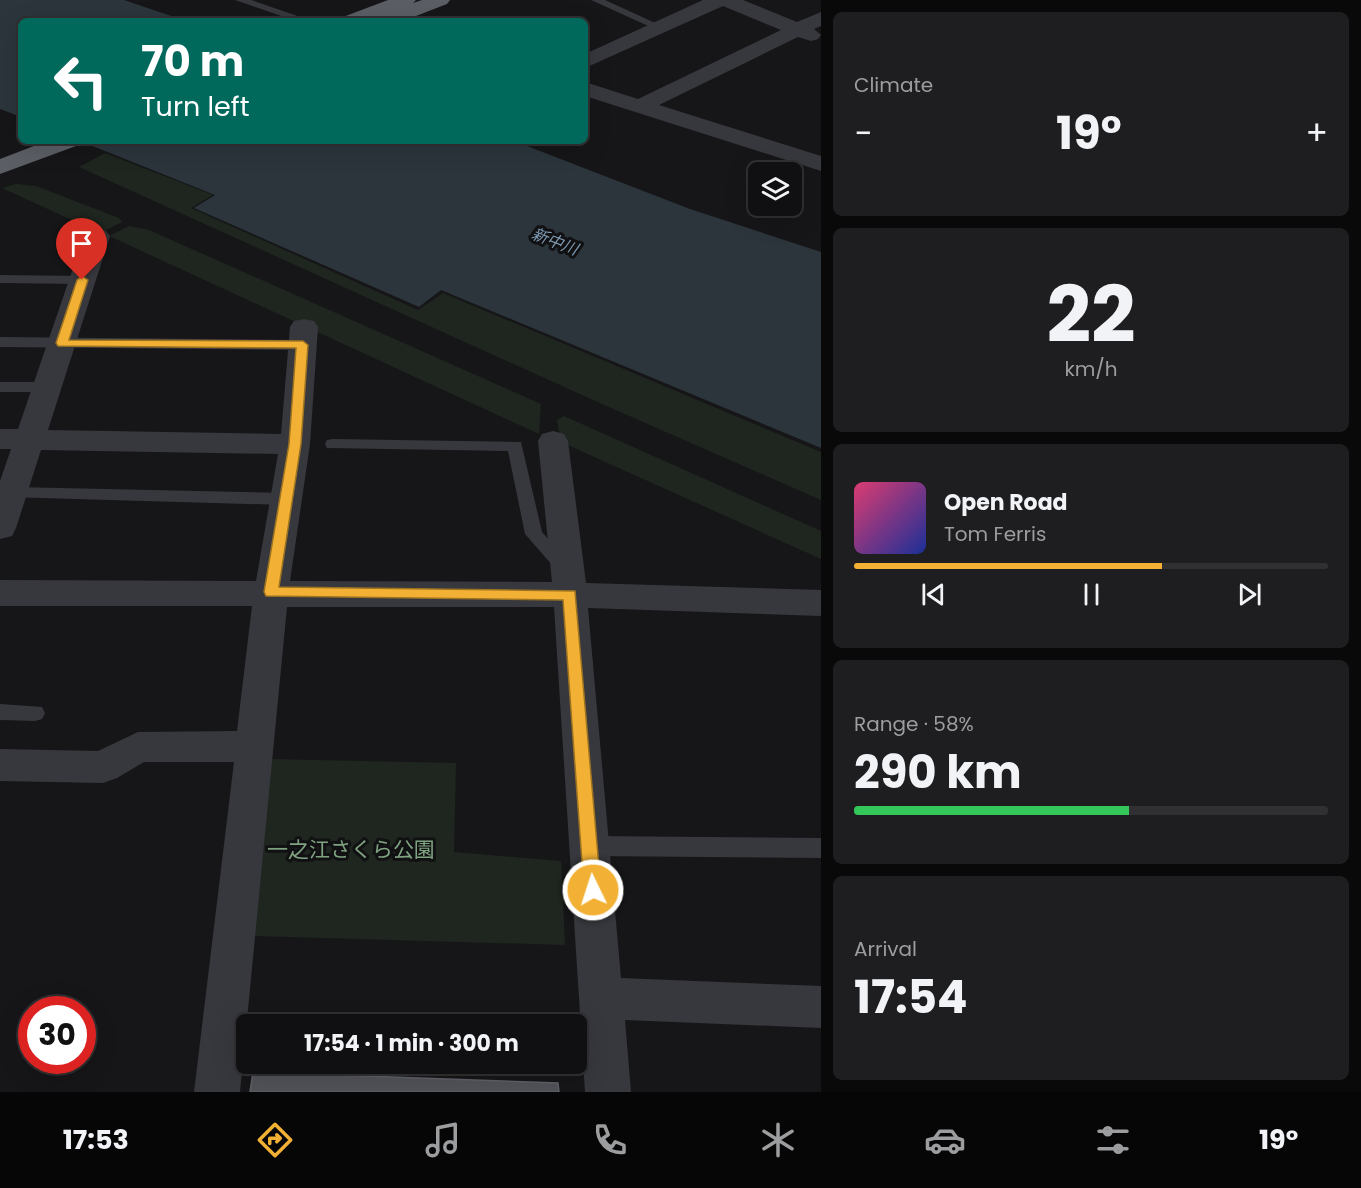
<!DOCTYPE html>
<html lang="en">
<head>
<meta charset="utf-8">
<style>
  body { margin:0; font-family:Poppins,"Noto Sans JP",sans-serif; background:#1e1e20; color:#f1f3f6; height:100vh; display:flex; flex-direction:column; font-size:22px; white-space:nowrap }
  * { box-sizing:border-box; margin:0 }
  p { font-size:20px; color:#9c9d9f }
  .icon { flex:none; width:33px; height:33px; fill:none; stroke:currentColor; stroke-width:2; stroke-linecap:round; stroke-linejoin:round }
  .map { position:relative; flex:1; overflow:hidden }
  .details { display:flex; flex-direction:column; gap:12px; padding:12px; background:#09090a; width:540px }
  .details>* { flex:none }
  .hud { position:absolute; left:18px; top:18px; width:570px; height:126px; border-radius:9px; box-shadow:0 6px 24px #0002,0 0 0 2px #303032; background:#00695c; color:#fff; overflow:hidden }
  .controls { position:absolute; left:748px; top:162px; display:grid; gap:12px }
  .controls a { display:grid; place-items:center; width:54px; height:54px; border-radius:9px; background:#101012; box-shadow:0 6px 24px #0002,0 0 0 2px #303032; font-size:30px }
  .speed { position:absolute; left:18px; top:996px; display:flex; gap:12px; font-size:30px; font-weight:700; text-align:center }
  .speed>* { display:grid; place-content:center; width:78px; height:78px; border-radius:50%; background:#101012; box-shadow:0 6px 24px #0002,0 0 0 2px #303032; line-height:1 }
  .speed .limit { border:9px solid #d22; background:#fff; color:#111 }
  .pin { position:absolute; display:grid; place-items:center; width:51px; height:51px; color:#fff; margin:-62px -26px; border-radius:50% 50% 50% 0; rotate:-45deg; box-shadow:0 0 6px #0007 }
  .pin .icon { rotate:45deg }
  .me { position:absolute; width:66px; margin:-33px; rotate:356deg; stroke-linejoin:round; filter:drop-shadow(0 0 4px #0008) }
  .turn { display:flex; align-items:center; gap:21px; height:126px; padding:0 24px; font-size:27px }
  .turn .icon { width:78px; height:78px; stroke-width:2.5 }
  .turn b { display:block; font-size:42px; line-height:51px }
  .big { font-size:45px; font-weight:700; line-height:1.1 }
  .details .card { flex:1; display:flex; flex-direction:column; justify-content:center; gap:9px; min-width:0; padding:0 21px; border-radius:9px; background:#1e1e20 }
  .details .dial { align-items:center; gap:0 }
  .dial b { font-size:78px; line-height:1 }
  .song { display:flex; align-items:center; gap:18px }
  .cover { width:72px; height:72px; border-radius:9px; background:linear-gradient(135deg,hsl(340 70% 55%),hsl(230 70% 35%)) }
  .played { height:6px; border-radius:3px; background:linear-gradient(90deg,#f2b134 65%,#303032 65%) }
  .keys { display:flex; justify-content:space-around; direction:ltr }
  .heat { display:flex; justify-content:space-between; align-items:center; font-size:33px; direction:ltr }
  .charge { height:9px; border-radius:4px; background:linear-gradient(90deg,#34c759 58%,#303032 0) }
  .trip { position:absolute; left:236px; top:1014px; width:351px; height:60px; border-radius:9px; background:#101012; box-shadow:0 6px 24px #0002,0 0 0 2px #303032; font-weight:700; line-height:60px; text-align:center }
  .menu { display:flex; height:96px; justify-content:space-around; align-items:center; background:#060607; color:#9c9d9f }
  .menu .icon { width:42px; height:42px }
  .menu .current { color:#f2b134 }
  .menu b { font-size:27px; color:#f1f3f6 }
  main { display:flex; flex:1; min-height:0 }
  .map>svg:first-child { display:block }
  .green { fill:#1e261f }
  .water { fill:#2c353c }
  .building { fill:#525359; stroke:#5f6168; stroke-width:1.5 }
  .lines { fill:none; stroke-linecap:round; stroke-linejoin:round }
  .service { fill:#37383d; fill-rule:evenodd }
  .minor { fill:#37383d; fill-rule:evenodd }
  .trunk { fill:#5b5e65; fill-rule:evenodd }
  .route { fill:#f2b134; stroke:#9d7322; stroke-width:1.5 }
  .labels { text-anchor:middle; stroke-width:6; stroke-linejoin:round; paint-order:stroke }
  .far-water-label { font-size:16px; font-style:italic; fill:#7f9bb3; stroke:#111113 }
  .near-park-label { font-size:21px; fill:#7fa381; stroke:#111113 }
</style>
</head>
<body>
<main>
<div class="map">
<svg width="821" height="1092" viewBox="0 0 821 1092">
  <rect width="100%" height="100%" fill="#161618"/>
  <g class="green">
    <polygon points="105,153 213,195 191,208 418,310 443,293 821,452 821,500 593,400 79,167"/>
    <polygon points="16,184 36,186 119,218 122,222 100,233 2,188"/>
    <polygon points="129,226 149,230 541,404 539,434 109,236"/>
    <polygon points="564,416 821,531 821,559 561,442 557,420"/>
    <polygon points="269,759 456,763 454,852 561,861 565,945 250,936"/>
  </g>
  <g class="water">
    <polygon points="0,0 124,0 186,21 21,21 21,117 0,109"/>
    <polygon points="80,141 514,141 690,209 821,252 821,448 441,290 419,307 194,208 215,195"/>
  </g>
  <polygon class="building" points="253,1072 558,1083 559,1092 250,1092"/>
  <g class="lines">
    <g class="service">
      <polygon points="235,0 251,0 312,21 296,21"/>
      <polygon points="591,0 605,0 664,27 659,30 655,29"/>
      <polygon points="0,275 82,276 89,280 82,284 0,283"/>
      <polygon points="0,337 303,340 311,345 303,350 0,347"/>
      <polygon points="0,382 47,382 55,387 47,392 0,392"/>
      <polygon points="333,439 521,442 542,532 575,569 572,574 566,576 560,574 525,534 508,451 327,448 325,444 327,440"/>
      <polygon points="13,487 286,493 292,495 295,499 292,503 286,505 7,497 4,493 7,489"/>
      <polygon points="0,704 42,707 45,713 42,719 35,721 0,720"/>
      <polygon points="590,836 821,838 821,858 590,856 582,853 579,846 582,839"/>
    </g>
    <g class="minor">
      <polygon points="703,0 743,0 797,22 821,12 821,26 814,29 821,35 818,39 811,41 798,37 659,105 821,156 821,171 585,96 585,82 638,99 781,30 723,6 585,68 585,54"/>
      <polygon points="97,228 106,231 110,236 48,430 281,434 290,327 294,321 304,319 314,321 318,327 310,444 290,581 552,582 538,441 542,434 553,431 564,434 568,441 586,583 821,590 821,616 588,608 621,978 821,986 821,1028 625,1020 631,1092 585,1092 554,607 287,607 240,1092 194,1092 234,762 144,762 117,778 103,783 0,781 0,749 98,751 138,732 237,731 252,606 0,606 0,580 256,581 278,454 41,450 16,528 12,536 0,539 0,481 11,449 0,449 0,429 18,429 84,236 88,231"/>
    </g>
    <g class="trunk">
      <polygon points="388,0 416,0 413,3 422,0 450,0 447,4 403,21 379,21 381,16 368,21 340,21 343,17"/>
      <polygon points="47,141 79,141 76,146 0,174 0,159"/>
    </g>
  </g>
  <polygon class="route" points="82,276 88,280 69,340 303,341 308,345 301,444 279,587 575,591 601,890 599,895 593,897 587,895 584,890 563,600 266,596 264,592 289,444 296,348 58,346 56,343 77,280"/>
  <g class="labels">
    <g class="far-water-label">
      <text transform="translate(555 241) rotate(21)" y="6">新中川</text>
    </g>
    <g class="near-park-label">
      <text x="351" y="857">一之江さくら公園</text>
    </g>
  </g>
</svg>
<div class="controls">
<a><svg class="icon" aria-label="layers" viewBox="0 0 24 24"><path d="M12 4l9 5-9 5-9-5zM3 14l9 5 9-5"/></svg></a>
</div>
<div class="speed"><div class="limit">30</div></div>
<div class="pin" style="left:82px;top:280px;background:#d93025"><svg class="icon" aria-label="arrive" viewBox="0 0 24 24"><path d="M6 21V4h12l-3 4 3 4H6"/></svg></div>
<svg class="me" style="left:593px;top:890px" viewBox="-20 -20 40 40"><circle r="17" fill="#f2b134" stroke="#fff" stroke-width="3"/><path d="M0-11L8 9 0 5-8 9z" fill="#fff"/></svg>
<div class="trip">17:54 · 1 min · 300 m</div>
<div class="hud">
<div class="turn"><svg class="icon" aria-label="left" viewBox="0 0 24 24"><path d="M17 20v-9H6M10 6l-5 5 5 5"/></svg><div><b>70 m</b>Turn left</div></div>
</div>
</div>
<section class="details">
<div class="card"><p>Climate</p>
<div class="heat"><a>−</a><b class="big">19°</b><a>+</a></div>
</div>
<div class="card dial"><b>22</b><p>km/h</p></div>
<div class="card">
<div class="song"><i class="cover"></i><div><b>Open Road</b><p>Tom Ferris</p></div></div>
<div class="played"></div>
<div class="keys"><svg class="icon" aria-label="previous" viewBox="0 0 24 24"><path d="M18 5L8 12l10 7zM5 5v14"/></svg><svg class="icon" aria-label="pause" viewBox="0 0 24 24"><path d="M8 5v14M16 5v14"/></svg><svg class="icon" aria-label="next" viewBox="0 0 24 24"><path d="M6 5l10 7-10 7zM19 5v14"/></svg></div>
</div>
<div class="card"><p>Range · 58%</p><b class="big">290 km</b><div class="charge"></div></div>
<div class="card"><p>Arrival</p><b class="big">17:54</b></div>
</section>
</main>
<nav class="menu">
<b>17:53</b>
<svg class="icon current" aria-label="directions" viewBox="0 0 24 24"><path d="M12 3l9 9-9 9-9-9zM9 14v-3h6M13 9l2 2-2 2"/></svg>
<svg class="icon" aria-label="music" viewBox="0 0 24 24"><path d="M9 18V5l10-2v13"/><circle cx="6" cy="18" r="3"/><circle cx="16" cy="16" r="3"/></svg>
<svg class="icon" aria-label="phone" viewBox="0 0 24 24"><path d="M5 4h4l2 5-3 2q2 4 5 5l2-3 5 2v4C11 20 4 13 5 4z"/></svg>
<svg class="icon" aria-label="climate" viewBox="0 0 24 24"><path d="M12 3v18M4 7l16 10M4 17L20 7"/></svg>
<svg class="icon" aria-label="car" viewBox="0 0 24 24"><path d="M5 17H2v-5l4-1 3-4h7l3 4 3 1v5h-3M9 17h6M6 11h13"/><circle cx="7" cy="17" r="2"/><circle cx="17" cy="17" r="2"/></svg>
<svg class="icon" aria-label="filters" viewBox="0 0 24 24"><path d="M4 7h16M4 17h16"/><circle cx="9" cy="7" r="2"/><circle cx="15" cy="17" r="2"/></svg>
<b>19°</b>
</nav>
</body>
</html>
